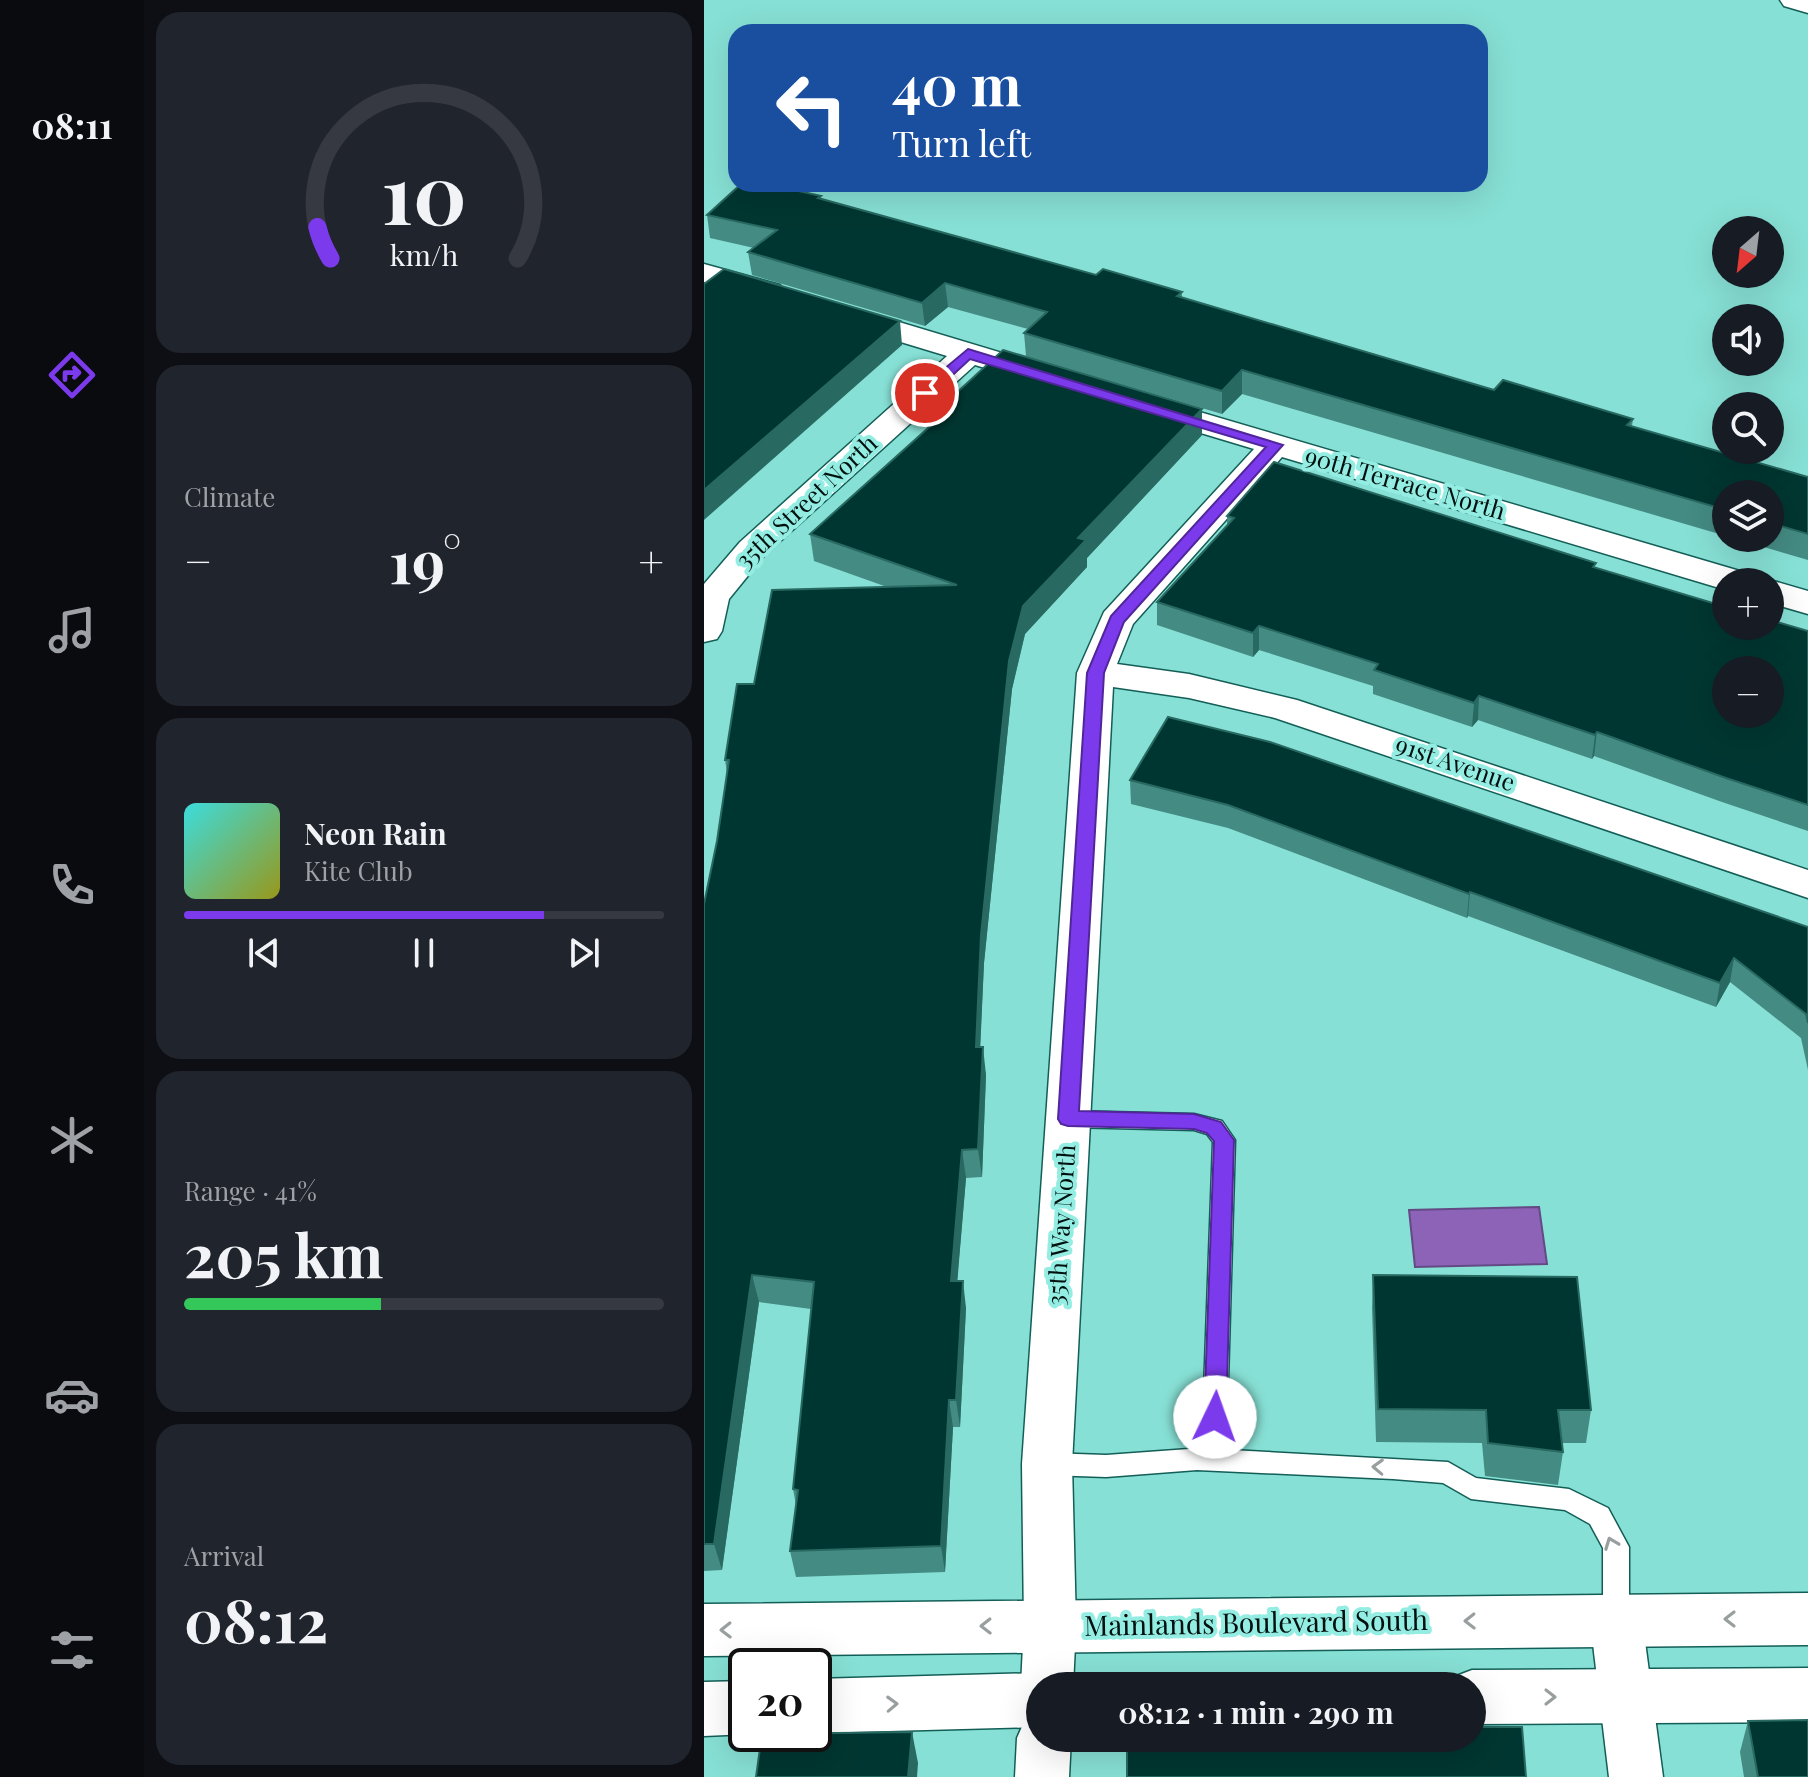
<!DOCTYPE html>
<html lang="en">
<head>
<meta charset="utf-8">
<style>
  body { margin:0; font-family:"Playfair Display",serif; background:#20242c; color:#f1f3f6; height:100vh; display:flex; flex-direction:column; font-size:30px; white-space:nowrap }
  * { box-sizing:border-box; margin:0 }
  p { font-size:26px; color:#9ea1a6 }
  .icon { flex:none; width:44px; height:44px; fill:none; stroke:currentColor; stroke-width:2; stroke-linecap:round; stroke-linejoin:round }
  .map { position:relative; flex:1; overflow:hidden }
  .sheet { display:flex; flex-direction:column; gap:12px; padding:12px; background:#0d0f14; width:560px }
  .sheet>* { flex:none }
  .banner { position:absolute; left:24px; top:24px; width:760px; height:168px; border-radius:24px; box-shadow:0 8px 32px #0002; background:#1a4fa0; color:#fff; overflow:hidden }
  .needle { width:52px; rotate:208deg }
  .fabs { position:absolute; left:1008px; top:216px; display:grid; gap:16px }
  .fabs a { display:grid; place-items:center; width:72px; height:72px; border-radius:50%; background:#171b24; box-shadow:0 8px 32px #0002; font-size:40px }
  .speed { position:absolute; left:24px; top:1648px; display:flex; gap:16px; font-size:40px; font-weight:700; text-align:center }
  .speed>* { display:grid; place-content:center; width:104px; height:104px; border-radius:50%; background:#171b24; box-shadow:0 8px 32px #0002; line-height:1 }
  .speed .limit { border:4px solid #111; border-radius:12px; background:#fff; color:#111 }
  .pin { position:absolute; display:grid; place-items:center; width:68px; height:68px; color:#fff; margin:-34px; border:4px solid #fff; border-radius:50%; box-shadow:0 2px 8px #0007 }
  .me { position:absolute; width:88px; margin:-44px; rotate:3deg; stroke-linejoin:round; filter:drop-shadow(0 0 6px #0008) }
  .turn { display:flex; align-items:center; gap:28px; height:168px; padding:0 32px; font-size:36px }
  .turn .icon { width:104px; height:104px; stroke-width:2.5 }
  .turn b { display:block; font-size:56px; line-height:68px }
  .big { font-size:60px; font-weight:700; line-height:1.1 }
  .sheet .card { flex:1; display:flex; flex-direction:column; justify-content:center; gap:12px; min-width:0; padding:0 28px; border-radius:24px; background:#20242c }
  .sheet .dial { align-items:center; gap:0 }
  .dial svg { height:208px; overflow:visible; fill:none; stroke:#363941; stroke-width:7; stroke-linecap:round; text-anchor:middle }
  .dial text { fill:#f1f3f6; stroke:none }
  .song { display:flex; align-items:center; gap:24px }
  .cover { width:96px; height:96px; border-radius:12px; background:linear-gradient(135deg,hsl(180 70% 55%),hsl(60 70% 35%)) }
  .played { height:8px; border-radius:4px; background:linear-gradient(90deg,#7c3aed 75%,#363941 75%) }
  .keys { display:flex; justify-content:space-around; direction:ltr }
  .heat { display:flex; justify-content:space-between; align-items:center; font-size:44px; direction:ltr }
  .charge { height:12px; border-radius:6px; background:linear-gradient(90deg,#34c759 41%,#363941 0) }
  .trip { position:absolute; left:322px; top:1672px; width:460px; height:80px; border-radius:40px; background:#171b24; box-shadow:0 8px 32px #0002; font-weight:700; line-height:80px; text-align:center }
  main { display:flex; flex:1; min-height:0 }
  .menu { display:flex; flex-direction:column; width:144px; justify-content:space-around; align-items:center; background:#090b0e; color:#9ea1a6 }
  .menu .icon { width:56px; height:56px }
  .menu .on { color:#7c3aed }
  .menu b { font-size:36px; color:#f1f3f6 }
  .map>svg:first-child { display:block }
  .water { fill:#8d63b8; stroke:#634a85; stroke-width:2 }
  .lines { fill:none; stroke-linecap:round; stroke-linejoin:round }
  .service-casing { stroke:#135e57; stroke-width:3 }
  .minor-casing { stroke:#135e57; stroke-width:3 }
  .tertiary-casing { stroke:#135e57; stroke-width:3 }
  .service { fill:#fff; fill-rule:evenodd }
  .minor { fill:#fff; fill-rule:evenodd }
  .tertiary { fill:#fff; fill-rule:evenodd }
  .wall { fill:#448b83 }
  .shaded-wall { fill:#286962 }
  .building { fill:#003631; stroke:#286962; stroke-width:2; fill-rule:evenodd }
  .oneway { stroke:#999f9f }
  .route { fill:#7c3aed; stroke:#51269a; stroke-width:2 }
  .labels { text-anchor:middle; stroke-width:8; stroke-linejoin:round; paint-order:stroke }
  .street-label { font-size:24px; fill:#00100e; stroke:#94ede2 }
  .near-street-label { font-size:28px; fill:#00100e; stroke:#94ede2 }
</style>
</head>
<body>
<main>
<nav class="menu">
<b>08:11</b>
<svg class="icon on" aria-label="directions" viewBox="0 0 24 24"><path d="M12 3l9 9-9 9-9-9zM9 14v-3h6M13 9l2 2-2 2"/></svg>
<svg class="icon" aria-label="music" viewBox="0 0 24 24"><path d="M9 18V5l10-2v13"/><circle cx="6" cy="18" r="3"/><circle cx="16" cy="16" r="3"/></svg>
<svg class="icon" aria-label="phone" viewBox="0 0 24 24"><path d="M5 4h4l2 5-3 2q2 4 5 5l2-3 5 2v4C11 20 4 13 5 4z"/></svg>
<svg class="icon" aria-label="climate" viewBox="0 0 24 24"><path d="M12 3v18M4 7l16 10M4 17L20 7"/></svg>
<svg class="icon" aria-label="car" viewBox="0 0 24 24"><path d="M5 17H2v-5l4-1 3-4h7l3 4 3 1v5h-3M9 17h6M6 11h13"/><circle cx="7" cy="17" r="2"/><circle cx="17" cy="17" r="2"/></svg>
<svg class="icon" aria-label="filters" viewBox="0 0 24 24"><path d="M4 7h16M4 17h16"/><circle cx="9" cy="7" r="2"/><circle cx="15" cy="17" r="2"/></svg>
</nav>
<section class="sheet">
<div class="card dial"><svg viewBox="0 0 100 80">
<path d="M14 69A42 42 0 1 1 86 69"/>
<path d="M14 69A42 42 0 0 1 9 57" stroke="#7c3aed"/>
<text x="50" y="56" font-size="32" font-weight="700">10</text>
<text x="50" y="72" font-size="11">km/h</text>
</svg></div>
<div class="card"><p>Climate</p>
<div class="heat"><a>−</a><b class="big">19°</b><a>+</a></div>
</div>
<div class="card">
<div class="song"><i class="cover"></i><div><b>Neon Rain</b><p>Kite Club</p></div></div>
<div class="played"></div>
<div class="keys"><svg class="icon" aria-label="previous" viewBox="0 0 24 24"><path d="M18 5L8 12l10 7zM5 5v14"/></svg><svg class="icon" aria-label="pause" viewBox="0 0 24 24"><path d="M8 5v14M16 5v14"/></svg><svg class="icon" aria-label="next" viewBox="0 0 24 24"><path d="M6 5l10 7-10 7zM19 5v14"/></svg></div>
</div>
<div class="card"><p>Range · 41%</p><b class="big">205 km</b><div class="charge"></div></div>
<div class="card"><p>Arrival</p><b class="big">08:12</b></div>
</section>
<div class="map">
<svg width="1104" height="1777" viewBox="0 0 1104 1777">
  <rect width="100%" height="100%" fill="#87e0d5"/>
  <polygon class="water" points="835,1207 843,1264 711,1267 705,1210"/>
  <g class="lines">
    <defs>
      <polygon id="service" points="364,1111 490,1114 518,1121 531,1140 523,1417 509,1449 744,1462 772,1478 865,1489 904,1508 925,1547 925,1619 921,1627 912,1631 903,1627 899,1619 899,1548 886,1524 861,1510 767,1499 739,1483 689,1479 493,1470 402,1477 343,1475 334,1471 331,1464 334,1457 343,1453 402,1455 485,1449 499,1417 509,1142 503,1134 490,1130 364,1127 356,1125 353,1119 356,1113"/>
      <g id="minor">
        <polygon points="0,264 76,285 80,291 76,297 65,300 0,282"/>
        <polygon points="145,307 351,369 356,376 351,383 340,386 271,365 60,556 25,599 18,631 13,639 0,642 0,584 36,542 243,356 134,323 130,316 134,309"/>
        <polygon points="448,398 1046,574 1052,582 1022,582 1022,590 578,457 429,624 413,664 485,674 593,700 1104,870 1104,898 571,718 485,698 409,687 368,1464 372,1625 369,1686 336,1686 336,1708 324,1703 317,1686 320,1625 318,1464 373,673 400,612 550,449 437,415 432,408 437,401"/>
        <polygon points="1066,580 1104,591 1104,614 1066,603 1066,582 1059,582"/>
        <polygon points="912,1596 930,1602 938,1619 959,1777 905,1777 886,1619 894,1602"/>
        <polygon points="336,1714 336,1738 367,1738 365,1777 311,1777 313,1738 321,1720"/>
      </g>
      <g id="tertiary">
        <polygon points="1076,0 1104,0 1104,13 1080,6"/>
        <polygon points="1104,1593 1104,1645 0,1656 0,1604"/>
        <polygon points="1104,1668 1104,1722 768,1724 768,1686 744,1686 747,1678 768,1670"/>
        <polygon points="336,1673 357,1681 359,1686 336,1686 336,1727 110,1733 110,1679"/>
        <polygon points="42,1681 42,1734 45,1734 0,1736 0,1682"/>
      </g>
    </defs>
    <use href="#service" class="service-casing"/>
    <use href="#minor" class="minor-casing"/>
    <use href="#tertiary" class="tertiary-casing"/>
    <use href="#service" class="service"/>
    <use href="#minor" class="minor"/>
    <use href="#tertiary" class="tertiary"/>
  </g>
  <g class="wall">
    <polygon points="117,196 117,199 392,275 478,292 478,297 790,390 929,419 928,426 1104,477 1104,560 1029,538 1066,538 1066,494 1022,494 1022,536 538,394 518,414 322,356 320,333 324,329 244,307 221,326 48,275 44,252 50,248 6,238 3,215"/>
    <polygon points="236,408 498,409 498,435 383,558 383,567 321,634 308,689 280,963 276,1047 282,1075 278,1177 262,1178 253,1281 262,1308 256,1427 249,1427 241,1572 92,1577 86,1551 92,1505 89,1489 107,1309 55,1302 18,1570 0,1571 0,904 13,841 23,773 21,760 50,684 183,587 110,561 106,534 237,416"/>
    <polygon points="523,516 892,568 1104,631 1104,831 1018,802 890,756 888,759 774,720 768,727 669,694 669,686 555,650 549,657 453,625 453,602 523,526"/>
    <polygon points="426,780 1104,927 1104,1070 1097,1038 1026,982 1012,1007 764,916 763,918 524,828 427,804"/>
    <polygon points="669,1275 887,1410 882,1443 858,1443 859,1452 854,1485 781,1476 778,1443 672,1442 668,1308"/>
    <polygon points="1044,1721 1104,1777 1040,1777 1036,1752"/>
  </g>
  <g class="shaded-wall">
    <polygon points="241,283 244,307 221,326 218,303"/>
    <polygon points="196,321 198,345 0,520 0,490"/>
    <polygon points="538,370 538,394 518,414 518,391"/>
    <polygon points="498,409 498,435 383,558 383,567 321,634 308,689 280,963 275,1075 272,1047 277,935 305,661 319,606 374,538"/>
    <polygon points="555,626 555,650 549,657 549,633"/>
    <polygon points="775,696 774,720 768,727 770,703"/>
    <polygon points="893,732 890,756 888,759 891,735"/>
    <polygon points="766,892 764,916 763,918 765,894"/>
    <polygon points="1030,958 1026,982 1012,1007 1016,983"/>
    <polygon points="279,1047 282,1075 278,1177 274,1149"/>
    <polygon points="258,1150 262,1178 251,1309 247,1281"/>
    <polygon points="48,1275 55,1302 18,1570 10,1544"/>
    <polygon points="259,1281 262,1308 256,1427 252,1400"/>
    <polygon points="245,1400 249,1427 241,1572 237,1546"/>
    <polygon points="208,1732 214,1763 213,1777 204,1777"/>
  </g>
  <g class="building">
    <polygon points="37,184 63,184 117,196 114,198 392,275 399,269 478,292 473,296 790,390 799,380 929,419 923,425 1104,477 1104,534 1066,523 1066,494 1022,494 1022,510 538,370 518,391 320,333 343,312 241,283 218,303 44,252 73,230 3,215"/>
    <polygon points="20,269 196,321 0,490 0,284"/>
    <polygon points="299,350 498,409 374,538 382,540 319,606 305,661 277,935 272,1047 279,1047 274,1149 258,1150 247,1281 259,1281 252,1400 245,1400 237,1546 86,1551 94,1490 89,1489 110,1282 48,1275 10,1544 0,1544 0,904 13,841 25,760 21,760 33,684 50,684 68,590 253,585 106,534 243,411 236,408"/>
    <path d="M570 462 892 563 889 567 1022 607V626H1066V620L1104 631V805L1022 778 893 732 891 735 775 696 770 703 670 670 674 664 555 626 549 633 453 602 530 518 523 516ZM1022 670H1066V714H1022Z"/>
    <polygon points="464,717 566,742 1104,927 1104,1023 1102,1014 1030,958 1016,983 766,892 765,894 524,805 426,780"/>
    <polygon points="669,1275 873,1277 887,1410 854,1410 859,1452 784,1443 782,1410 674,1409"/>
    <polygon points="1104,1720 1104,1777 1054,1777 1044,1721"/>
    <polygon points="768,1727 818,1727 822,1777 423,1777 423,1738 768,1738"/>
    <polygon points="208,1732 204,1777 52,1777 58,1734"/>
  </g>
  <defs><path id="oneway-chevron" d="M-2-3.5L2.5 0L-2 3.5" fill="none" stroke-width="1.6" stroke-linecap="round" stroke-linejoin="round" transform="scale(2)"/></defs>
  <g class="oneway">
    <use href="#oneway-chevron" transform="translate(674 1467) rotate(-178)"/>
    <use href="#oneway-chevron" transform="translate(907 1543) rotate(-111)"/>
    <use href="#oneway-chevron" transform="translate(1026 1619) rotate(180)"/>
    <use href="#oneway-chevron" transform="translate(766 1621) rotate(179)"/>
    <use href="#oneway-chevron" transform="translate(282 1626) rotate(179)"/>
    <use href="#oneway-chevron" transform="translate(22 1630) rotate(179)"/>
    <use href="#oneway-chevron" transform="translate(846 1697)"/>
    <use href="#oneway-chevron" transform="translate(188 1704) rotate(-2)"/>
  </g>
  <polygon class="route" points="264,349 579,445 420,622 400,673 375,1111 490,1114 517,1122 530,1140 522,1417 519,1424 511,1427 503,1424 500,1417 510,1141 503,1133 490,1129 364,1126 357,1124 354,1119 383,673 407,616 562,447 266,359 226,396 215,396 215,390"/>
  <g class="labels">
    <g class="street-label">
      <text transform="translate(701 484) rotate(16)" y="8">90th Terrace North</text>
      <text transform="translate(103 502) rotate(-43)" y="8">35th Street North</text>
      <text transform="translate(751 764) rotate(19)" y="8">91st Avenue</text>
      <text transform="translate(358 1225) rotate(-86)" y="8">35th Way North</text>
    </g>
    <g class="near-street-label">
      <text transform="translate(552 1623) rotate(-1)" y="10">Mainlands Boulevard South</text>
    </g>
  </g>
</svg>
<div class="fabs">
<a><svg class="needle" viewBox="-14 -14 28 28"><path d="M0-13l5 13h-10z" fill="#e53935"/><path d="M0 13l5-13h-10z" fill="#9ea1a6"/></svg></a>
<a><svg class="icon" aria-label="sound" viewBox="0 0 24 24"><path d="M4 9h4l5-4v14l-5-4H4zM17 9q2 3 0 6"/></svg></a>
<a><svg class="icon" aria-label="search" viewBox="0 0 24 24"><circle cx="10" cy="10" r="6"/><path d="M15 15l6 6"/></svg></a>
<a><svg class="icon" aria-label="layers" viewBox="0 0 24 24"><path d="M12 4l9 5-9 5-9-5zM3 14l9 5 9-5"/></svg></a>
<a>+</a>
<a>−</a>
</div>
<div class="speed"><div class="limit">20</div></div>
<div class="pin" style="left:221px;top:393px;background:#d93025"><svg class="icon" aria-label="arrive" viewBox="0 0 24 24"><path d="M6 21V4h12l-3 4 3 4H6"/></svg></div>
<svg class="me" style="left:511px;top:1417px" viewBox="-20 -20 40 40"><circle r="19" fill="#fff"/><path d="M0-13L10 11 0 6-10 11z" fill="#7c3aed"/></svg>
<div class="trip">08:12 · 1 min · 290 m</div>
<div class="banner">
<div class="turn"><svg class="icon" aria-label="left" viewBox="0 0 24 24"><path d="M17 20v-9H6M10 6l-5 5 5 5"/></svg><div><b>40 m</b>Turn left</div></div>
</div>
</div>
</main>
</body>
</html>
